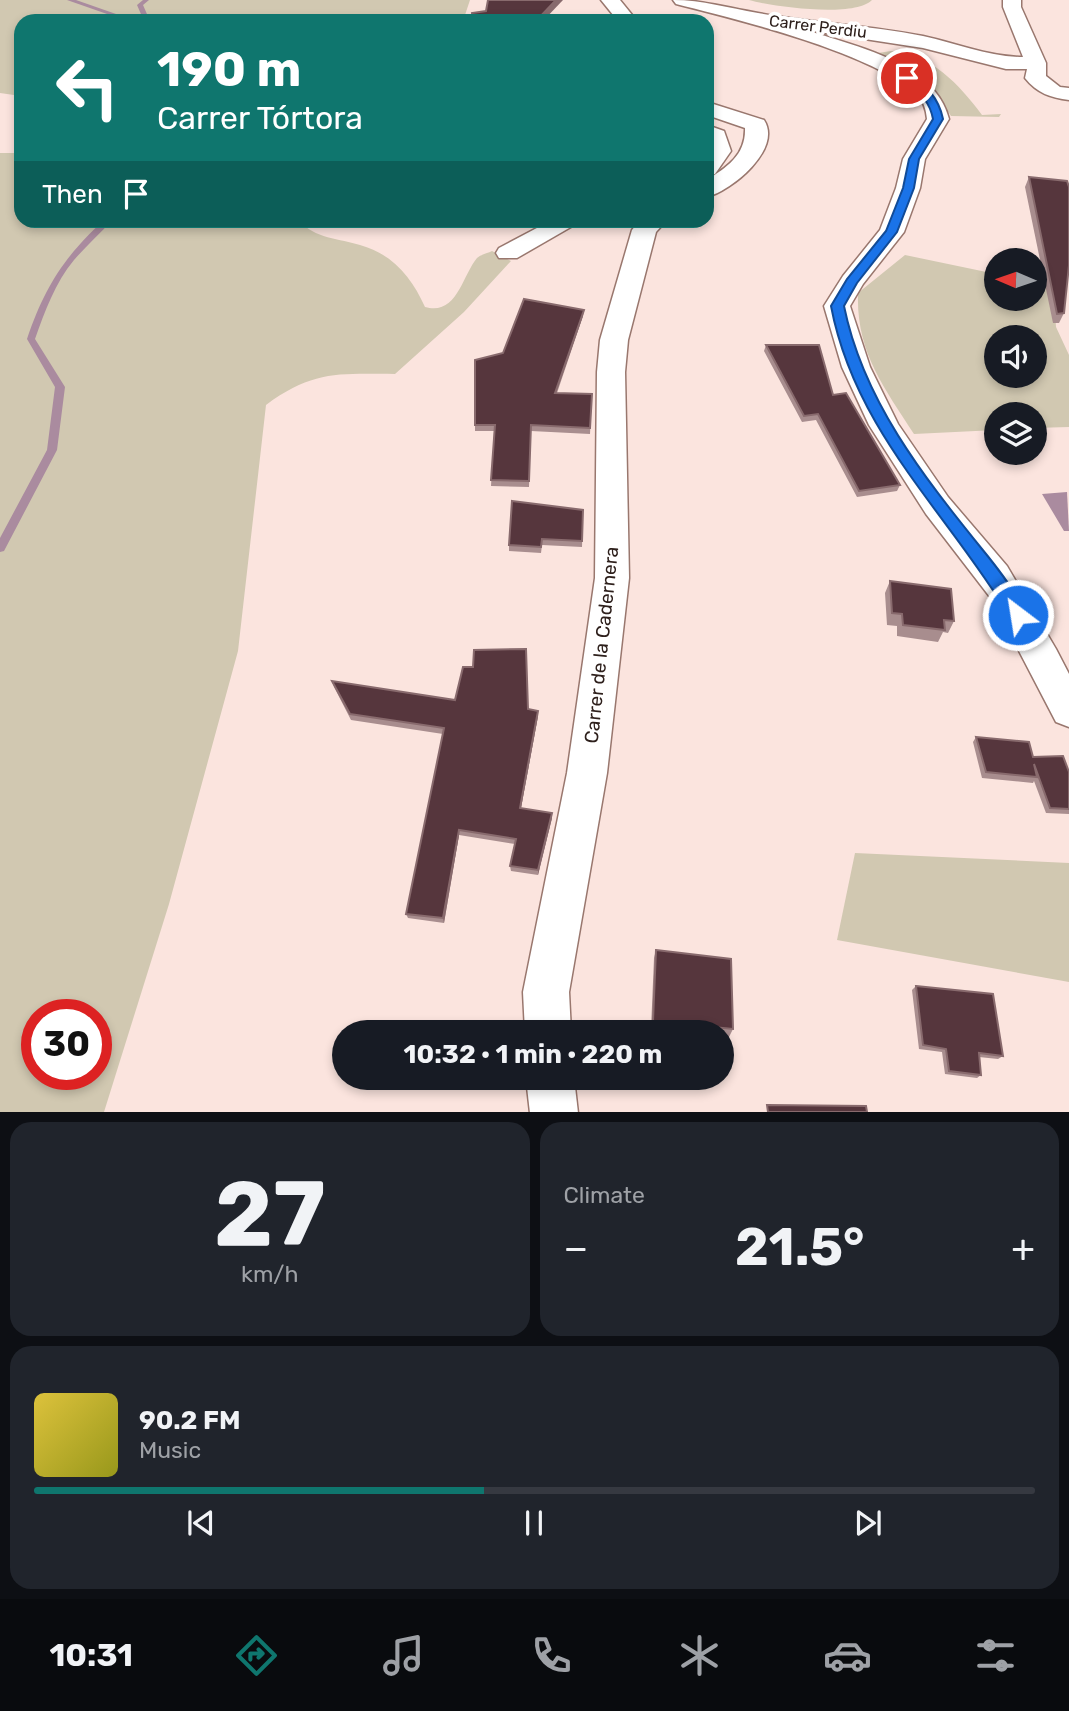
<!DOCTYPE html>
<html lang="en">
<head>
<meta charset="utf-8">
<style>
  body { margin:0; font-family:Rubik,sans-serif; background:#20242c; color:#f1f3f6; height:100vh; display:flex; flex-direction:column; font-size:26px; white-space:nowrap }
  * { box-sizing:border-box; margin:0 }
  p { font-size:23px; color:#9ea1a6 }
  .icon { flex:none; width:38px; height:38px; fill:none; stroke:currentColor; stroke-width:2; stroke-linecap:round; stroke-linejoin:round }
  .map { position:relative; height:1112px; overflow:hidden }
  .drawer { display:flex; flex-direction:column; gap:10px; padding:10px; background:#0d0f14; flex:1 }
  .drawer>* { flex:none }
  .banner { position:absolute; left:14px; top:14px; width:700px; height:214px; border-radius:21px; box-shadow:0 4px 10px #0003; background:#0f766e; color:#fff; overflow:hidden }
  .needle { width:46px; rotate:272deg }
  .controls { position:absolute; left:984px; top:248px; display:grid; gap:14px }
  .controls a { display:grid; place-items:center; width:63px; height:63px; border-radius:50%; background:#171b24; box-shadow:0 4px 10px #0003; font-size:35px }
  .speed { position:absolute; left:21px; top:999px; display:flex; gap:14px; font-size:35px; font-weight:700; text-align:center }
  .speed>* { display:grid; place-content:center; width:91px; height:91px; border-radius:50%; background:#171b24; box-shadow:0 4px 10px #0003; line-height:1 }
  .speed .limit { border:10px solid #d22; background:#fff; color:#111 }
  .pin { position:absolute; display:grid; place-items:center; width:60px; height:60px; color:#fff; margin:-30px; border:4px solid #fff; border-radius:50%; box-shadow:0 2px 7px #0007 }
  .me { position:absolute; width:77px; margin:-38px; rotate:329deg; stroke-linejoin:round; filter:drop-shadow(0 0 5px #0008) }
  .turn { display:flex; align-items:center; gap:24px; height:147px; padding:0 28px; font-size:32px }
  .turn .icon { width:91px; height:91px; stroke-width:2.5 }
  .turn b { display:block; font-size:49px; line-height:60px }
  .then { display:flex; align-items:center; height:66px; padding:0 28px; background:#0003; gap:14px; font-size:26px }
  .big { font-size:52px; font-weight:700; line-height:1.1 }
  .drawer .widget { flex:1; display:flex; flex-direction:column; justify-content:center; gap:10px; min-width:0; padding:0 24px; border-radius:21px; background:#20242c }
  .drawer .dial { align-items:center; gap:0 }
  .dial b { font-size:91px; line-height:1 }
  .song { display:flex; align-items:center; gap:21px }
  .cover { width:84px; height:84px; border-radius:10px; background:linear-gradient(135deg,hsl(50 70% 55%),hsl(60 70% 35%)) }
  .played { height:7px; border-radius:4px; background:linear-gradient(90deg,#0f766e 45%,#363941 45%) }
  .keys { display:flex; justify-content:space-around; direction:ltr }
  .heat { display:flex; justify-content:space-between; align-items:center; font-size:38px; direction:ltr }
  .drawer .tiles { flex:1; display:grid; gap:10px; grid-template-columns:1fr 1fr }
  .widget:last-child { grid-column:span 2 }
  .trip { position:absolute; left:332px; top:1020px; width:402px; height:70px; border-radius:35px; background:#171b24; box-shadow:0 4px 10px #0003; font-weight:700; line-height:70px; text-align:center }
  .tabs { display:flex; height:112px; justify-content:space-around; align-items:center; background:#090b0e; color:#9ea1a6 }
  .tabs .icon { width:49px; height:49px }
  .tabs .selected { color:#0f766e }
  .tabs b { font-size:32px; color:#f1f3f6 }
  .map>svg:first-child { display:block }
  .green { fill:#d1c8b1; fill-rule:evenodd }
  .water { fill:#aa8b9f }
  .lines { fill:none; stroke-linecap:round; stroke-linejoin:round }
  .stream { fill:#aa8b9f; fill-rule:evenodd }
  .street-casing { stroke:#99776e; stroke-width:3 }
  .street { fill:#fff; fill-rule:evenodd }
  .wall { fill:#a88d8e }
  .shaded-wall { fill:#886a6d }
  .building { fill:#56363d; stroke:#886a6d; stroke-width:2 }
  .route { fill:#1a73e8; stroke:#114b97; stroke-width:2 }
  .labels { text-anchor:middle; stroke-width:7; stroke-linejoin:round; paint-order:stroke }
  .far-street-label { font-size:16px; fill:#2e201c; stroke:#fff }
  .street-label { font-size:19px; fill:#2e201c; stroke:#fff }
</style>
</head>
<body>
<div class="map">
<svg width="1069" height="1113" viewBox="0 0 1069 1113">
  <rect width="100%" height="100%" fill="#fbe4de"/>
  <g class="green">
    <polygon points="0,0 470,0 463,21 21,21 21,96 0,93"/>
    <path d="M749 0H872C855 18 772 7 749 0Z"/>
    <path d="M891 51C930 53 960 85 982 115L1001 114 999 117 951 116 939 98 865 55Z"/>
    <path d="M0 153H21V220L300 221C313 238 341 239 360 245 393 254 412 278 425 307 457 316 462 276 477 258 480 255 488 253 492 251L511 261 464 312 395 374C338 374 314 370 266 405L238 651 169 904 104 1112 0 1113ZM37 1015H96V1074H37Z"/>
    <path d="M905 255 996 274V299H1034V282L1053 285 1056 327 1069 355V427L1034 428V415H996V430L914 434C884 387 856 352 858 293ZM996 338H1034V376H996Z"/>
    <polygon points="855,853 1069,863 1069,982 837,940"/>
  </g>
  <polygon class="water" points="1067,492 1069,531 1064,531 1042,494"/>
  <g class="lines">
    <g class="stream">
      <polygon points="67,0 76,0 136,21 127,21"/>
      <polygon points="143,0 149,0 143,5 150,21 144,21 137,5"/>
      <path d="M104 220H112C100 234 86 246 74 260 55 283 45 311 35 339L65 387 57 450 4 551 0 552V538L47 450 55 387 27 339C45 287 63 258 104 220Z"/>
    </g>
    <defs>
      <g id="street">
        <polygon points="601,0 620,0 637,21 618,21"/>
        <path d="M673 0C703 0 728 8 758 13 812 23 868 25 923 36 956 43 989 57 1023 57L1003 7V0H1021V7L1046 63V76L1060 87 1069 88V100C1051 98 1037 93 1025 78L1027 69H1006L923 48 806 30C854 46 935 62 949 119L925 159 920 188 904 232 863 284 850 306 870 367 898 424 948 497 1007 566 1056 649 1069 674V727L1056 722 993 601 926 514 869 425 842 367 824 306 843 276 880 230 896 188 903 159 927 119C926 110 924 101 917 95 874 53 736 19 676 4Z"/>
        <path d="M707 102 764 120C783 149 731 191 707 197V180C727 167 746 155 745 128L707 115Z"/>
        <polygon points="707,125 724,131 731,151 715,174 707,176"/>
        <polygon points="552,220 583,220 517,258 499,258 496,253 499,248"/>
        <polygon points="640,220 667,220 656,232 628,340 625,372 629,578 607,773 569,992 571,1032 525,1032 523,992 567,773 595,578 597,372 600,340 632,230"/>
        <polygon points="526,1078 574,1078 578,1113 530,1113"/>
      </g>
    </defs>
    <use href="#street" class="street-casing"/>
    <use href="#street" class="street"/>
  </g>
  <g class="wall">
    <polygon points="1029,177 1064,313 1059,323 1053,323 1025,187"/>
    <polygon points="583,316 557,393 592,394 590,434 531,431 529,487 491,486 494,431 475,431 475,425 503,353"/>
    <polygon points="766,345 833,395 900,485 897,491 857,497 816,420 802,422 764,351"/>
    <polygon points="583,510 582,547 542,545 541,553 509,551 509,545"/>
    <polygon points="890,581 954,621 948,633 943,632 938,642 897,636 897,626 887,625 885,593"/>
    <polygon points="332,681 455,700 528,709 538,716 521,808 552,813 552,818 538,875 511,871 510,866 515,844 459,835 444,923 408,918 406,914 443,734 351,720 334,687"/>
    <polygon points="976,737 1069,772 1069,814 1046,813 1034,781 1033,783 982,778 973,742"/>
    <polygon points="656,950 733,1029 729,1037 723,1036 723,1032 687,1032 651,1029 654,958"/>
    <polygon points="916,986 1003,1056 998,1059 979,1057 981,1075 977,1078 945,1074 942,1052 919,1049 912,990"/>
  </g>
  <g class="shaded-wall">
    <polygon points="556,0 563,0 543,21 536,21"/>
    <polygon points="584,310 583,316 554,399 555,393"/>
    <polygon points="538,711 538,716 520,813 520,808"/>
    <polygon points="552,813 552,818 538,875 538,870"/>
    <polygon points="459,830 459,835 444,923 443,918"/>
  </g>
  <g class="building">
    <polygon points="488,0 556,0 536,21 473,21 472,13 486,11"/>
    <polygon points="1029,177 1067,181 1069,187 1069,265 1064,313 1057,314"/>
    <polygon points="524,299 584,310 555,393 592,394 590,428 531,425 529,481 491,480 495,425 475,425 475,360 503,353"/>
    <polygon points="766,345 819,345 833,395 846,393 900,485 859,491 818,414 804,416"/>
    <polygon points="512,501 583,510 582,541 542,539 541,547 509,545"/>
    <polygon points="890,581 951,589 954,621 944,620 945,630 903,625 902,614 892,613"/>
    <polygon points="526,649 528,709 538,711 520,808 552,813 538,870 510,866 516,839 459,830 443,918 406,914 444,728 350,714 332,681 455,700 463,667 473,667 474,650"/>
    <polygon points="976,737 1029,742 1033,757 1063,756 1069,772 1069,809 1050,808 1034,764 1037,777 986,772"/>
    <polygon points="656,950 731,959 733,1029 653,1021"/>
    <polygon points="916,986 993,994 1003,1056 979,1053 981,1075 949,1071 946,1049 923,1045"/>
    <polygon points="767,1105 866,1106 867,1112 768,1112"/>
  </g>
  <path class="route" d="M907 75C926 83 939 99 943 119L919 159 914 188 897 232 857 283 844 306C863 400 923 476 982 549 991 560 1030 608 1024 620H1012C949 514 855 433 831 306L847 279 886 231 903 188 909 159 933 119C929 98 917 92 902 78Z"/>
  <g class="labels">
    <g class="far-street-label">
      <text transform="translate(818 26) rotate(7)" y="6">Carrer Perdiu</text>
    </g>
    <g class="street-label">
      <text transform="translate(601 645) rotate(-84)" y="7">Carrer de la Cadernera</text>
    </g>
  </g>
</svg>
<div class="controls">
<a><svg class="needle" viewBox="-14 -14 28 28"><path d="M0-13l5 13h-10z" fill="#e53935"/><path d="M0 13l5-13h-10z" fill="#9ea1a6"/></svg></a>
<a><svg class="icon" aria-label="sound" viewBox="0 0 24 24"><path d="M4 9h4l5-4v14l-5-4H4zM17 9q2 3 0 6"/></svg></a>
<a><svg class="icon" aria-label="layers" viewBox="0 0 24 24"><path d="M12 4l9 5-9 5-9-5zM3 14l9 5 9-5"/></svg></a>
</div>
<div class="speed"><div class="limit">30</div></div>
<div class="pin" style="left:907px;top:78px;background:#d93025"><svg class="icon" aria-label="arrive" viewBox="0 0 24 24"><path d="M6 21V4h12l-3 4 3 4H6"/></svg></div>
<svg class="me" style="left:1018px;top:615px" viewBox="-20 -20 40 40"><circle r="17" fill="#1a73e8" stroke="#fff" stroke-width="3"/><path d="M0-11L8 9 0 5-8 9z" fill="#fff"/></svg>
<div class="trip">10:32 · 1 min · 220 m</div>
<div class="banner">
<div class="turn"><svg class="icon" aria-label="left" viewBox="0 0 24 24"><path d="M17 20v-9H6M10 6l-5 5 5 5"/></svg><div><b>190 m</b>Carrer Tórtora</div></div>
<div class="then">Then<svg class="icon" aria-label="arrive" viewBox="0 0 24 24"><path d="M6 21V4h12l-3 4 3 4H6"/></svg></div>
</div>
</div>
<section class="drawer">
<div class="tiles">
<div class="widget dial"><b>27</b><p>km/h</p></div>
<div class="widget"><p>Climate</p>
<div class="heat"><a>−</a><b class="big">21.5°</b><a>+</a></div>
</div>
<div class="widget">
<div class="song"><i class="cover"></i><div><b>90.2 FM</b><p>Music</p></div></div>
<div class="played"></div>
<div class="keys"><svg class="icon" aria-label="previous" viewBox="0 0 24 24"><path d="M18 5L8 12l10 7zM5 5v14"/></svg><svg class="icon" aria-label="pause" viewBox="0 0 24 24"><path d="M8 5v14M16 5v14"/></svg><svg class="icon" aria-label="next" viewBox="0 0 24 24"><path d="M6 5l10 7-10 7zM19 5v14"/></svg></div>
</div>
</div>
</section>
<nav class="tabs">
<b>10:31</b>
<svg class="icon selected" aria-label="directions" viewBox="0 0 24 24"><path d="M12 3l9 9-9 9-9-9zM9 14v-3h6M13 9l2 2-2 2"/></svg>
<svg class="icon" aria-label="music" viewBox="0 0 24 24"><path d="M9 18V5l10-2v13"/><circle cx="6" cy="18" r="3"/><circle cx="16" cy="16" r="3"/></svg>
<svg class="icon" aria-label="phone" viewBox="0 0 24 24"><path d="M5 4h4l2 5-3 2q2 4 5 5l2-3 5 2v4C11 20 4 13 5 4z"/></svg>
<svg class="icon" aria-label="climate" viewBox="0 0 24 24"><path d="M12 3v18M4 7l16 10M4 17L20 7"/></svg>
<svg class="icon" aria-label="car" viewBox="0 0 24 24"><path d="M5 17H2v-5l4-1 3-4h7l3 4 3 1v5h-3M9 17h6M6 11h13"/><circle cx="7" cy="17" r="2"/><circle cx="17" cy="17" r="2"/></svg>
<svg class="icon" aria-label="filters" viewBox="0 0 24 24"><path d="M4 7h16M4 17h16"/><circle cx="9" cy="7" r="2"/><circle cx="15" cy="17" r="2"/></svg>
</nav>
</body>
</html>
